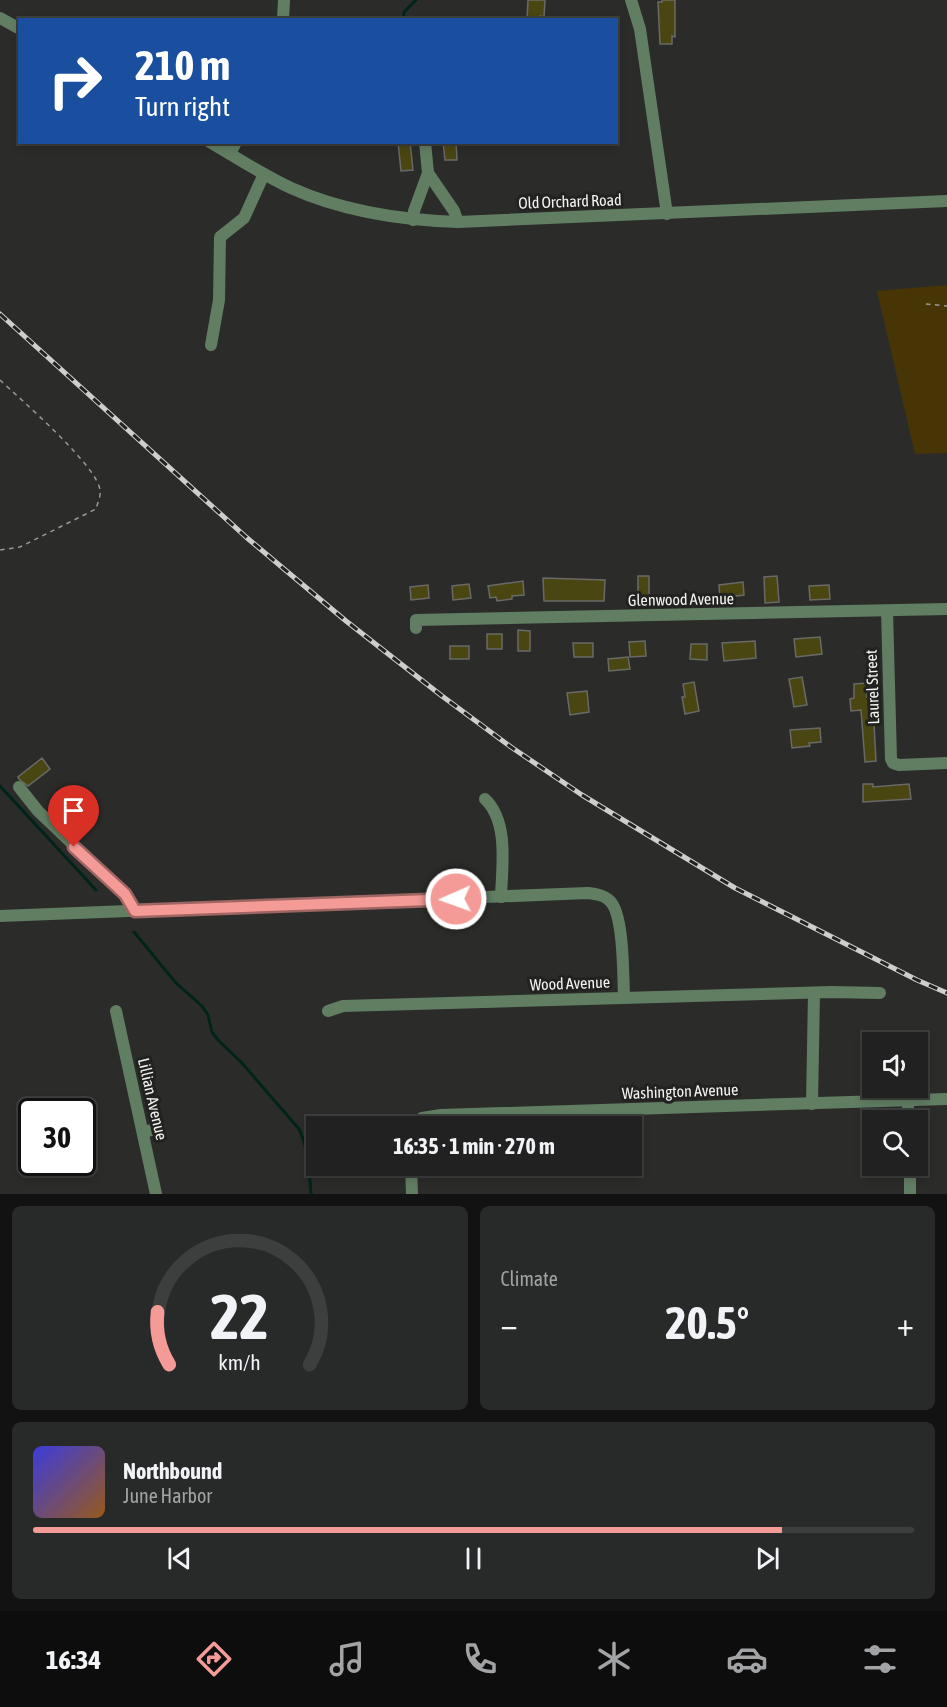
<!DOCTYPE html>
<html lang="en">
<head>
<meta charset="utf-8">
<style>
  body { margin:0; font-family:"Asap Condensed",sans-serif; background:#282929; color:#f1f3f6; height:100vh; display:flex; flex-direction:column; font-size:22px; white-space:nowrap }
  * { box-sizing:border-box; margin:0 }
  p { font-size:20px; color:#a2a3a5 }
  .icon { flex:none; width:33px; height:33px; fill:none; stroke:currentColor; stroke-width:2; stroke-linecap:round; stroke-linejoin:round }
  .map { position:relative; height:1194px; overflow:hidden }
  .sheet { display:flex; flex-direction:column; gap:12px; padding:12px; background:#121212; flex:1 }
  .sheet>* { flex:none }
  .banner { position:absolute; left:18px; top:18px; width:600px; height:126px; border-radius:0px; box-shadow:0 3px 9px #0003,0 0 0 2px #3d3e3e; background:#1a4fa0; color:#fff; overflow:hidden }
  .controls { position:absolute; left:862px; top:1032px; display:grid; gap:12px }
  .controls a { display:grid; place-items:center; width:66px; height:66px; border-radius:0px; background:#202120; box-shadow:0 3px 9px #0003,0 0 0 2px #3d3e3e; font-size:30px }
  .speed { position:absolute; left:18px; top:1098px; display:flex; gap:12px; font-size:30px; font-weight:700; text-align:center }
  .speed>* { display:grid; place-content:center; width:78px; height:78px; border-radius:50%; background:#202120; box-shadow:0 3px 9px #0003,0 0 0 2px #3d3e3e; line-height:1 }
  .speed .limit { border:3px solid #111; border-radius:9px; background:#fff; color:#111 }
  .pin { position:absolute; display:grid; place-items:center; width:51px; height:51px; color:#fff; margin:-62px -26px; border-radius:50% 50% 50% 0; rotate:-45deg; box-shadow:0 0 6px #0007 }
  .pin .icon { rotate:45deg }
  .me { position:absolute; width:66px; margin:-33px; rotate:268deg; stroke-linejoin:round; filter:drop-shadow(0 0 4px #0008) }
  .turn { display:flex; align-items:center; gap:21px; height:126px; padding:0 18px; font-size:27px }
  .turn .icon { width:78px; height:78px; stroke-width:2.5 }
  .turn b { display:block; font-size:42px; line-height:51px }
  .big { font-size:45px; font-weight:700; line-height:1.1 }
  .sheet .tile { flex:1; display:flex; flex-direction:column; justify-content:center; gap:9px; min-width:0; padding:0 21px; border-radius:9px; background:#282929 }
  .sheet .dial { align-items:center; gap:0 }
  .dial svg { height:156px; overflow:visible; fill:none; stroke:#3d3e3e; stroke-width:7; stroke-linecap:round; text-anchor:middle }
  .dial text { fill:#f1f3f6; stroke:none }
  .song { display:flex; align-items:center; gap:18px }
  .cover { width:72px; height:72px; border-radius:9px; background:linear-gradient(135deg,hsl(240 70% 55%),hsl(30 70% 35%)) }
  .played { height:6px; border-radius:3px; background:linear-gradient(90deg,#f59b97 85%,#3d3e3e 85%) }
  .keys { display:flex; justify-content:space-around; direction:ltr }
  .heat { display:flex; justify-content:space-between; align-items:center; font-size:33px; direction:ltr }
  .sheet .tiles { flex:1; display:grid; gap:12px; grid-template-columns:1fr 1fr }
  .tile:last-child { grid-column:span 2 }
  .trip { position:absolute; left:306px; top:1116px; width:336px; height:60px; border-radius:0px; background:#202120; box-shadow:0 3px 9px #0003,0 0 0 2px #3d3e3e; font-weight:700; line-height:60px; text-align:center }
  .dock { display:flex; height:96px; justify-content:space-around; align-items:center; background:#0d0d0d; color:#a2a3a5 }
  .dock .icon { width:42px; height:42px }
  .dock .selected { color:#f59b97 }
  .dock b { font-size:27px; color:#f1f3f6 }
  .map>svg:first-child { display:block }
  .grass { fill:#483505 }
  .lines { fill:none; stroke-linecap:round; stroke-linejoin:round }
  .stream { stroke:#002419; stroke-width:3 }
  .building { fill:#4a4612; stroke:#696967; stroke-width:1.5 }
  .path { stroke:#999a98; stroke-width:1.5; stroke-dasharray:4.5 4.5; stroke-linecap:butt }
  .minor { stroke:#617e63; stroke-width:12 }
  .rail-casing { stroke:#cecfcd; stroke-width:5 }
  .rail { stroke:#222220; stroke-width:3; stroke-dasharray:9; stroke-linecap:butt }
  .route-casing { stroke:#9f6562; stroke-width:15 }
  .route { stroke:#f59b97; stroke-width:10 }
  .labels { text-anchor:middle; stroke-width:6; stroke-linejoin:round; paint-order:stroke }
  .street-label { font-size:16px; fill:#f4f5f3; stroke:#222220 }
</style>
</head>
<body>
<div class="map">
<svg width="947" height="1194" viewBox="0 0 947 1194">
  <rect width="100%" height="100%" fill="#2b2c2a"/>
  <polygon class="grass" points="947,285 947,453 915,454 877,291"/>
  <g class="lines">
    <g class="stream">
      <polyline points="403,20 404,12 416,0"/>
      <polyline points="0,786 96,890"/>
      <path d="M134 932 176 983 202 1006 208 1015 212 1032 219 1041 241 1062 299 1129C309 1150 309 1171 311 1194"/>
    </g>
  </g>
  <g class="building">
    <polygon points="528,0 545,0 544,17 540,16 539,20 527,20"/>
    <polygon points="662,0 675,0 675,37 672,36 672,44 660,44 658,2 662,2"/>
    <polygon points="398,142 410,142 413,170 401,171"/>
    <polygon points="443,142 456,142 457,160 445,160"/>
    <rect x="638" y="576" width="11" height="22"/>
    <polygon points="777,576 779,602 765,603 764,577"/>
    <polygon points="543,578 605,580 604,601 544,601"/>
    <polygon points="523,581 524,595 512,596 512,599 497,601 496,597 490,598 488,586"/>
    <polygon points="743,582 744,595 720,598 719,585"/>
    <polygon points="469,584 471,598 453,600 452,586"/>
    <polygon points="428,585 429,598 411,600 410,587"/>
    <polygon points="829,585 830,599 810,600 809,586"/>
    <polygon points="518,630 530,631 530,651 518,651"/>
    <rect x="487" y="634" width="15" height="15"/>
    <polygon points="820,637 822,654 796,657 794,639"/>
    <polygon points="645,641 646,656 630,657 629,642"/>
    <polygon points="755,641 756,658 724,661 722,643"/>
    <polygon points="573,643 593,643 593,657 574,657"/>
    <polygon points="691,644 707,644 707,660 690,659"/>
    <rect x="450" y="646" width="19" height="13"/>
    <polygon points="628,657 630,669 609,671 608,659"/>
    <polygon points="802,677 807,705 794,707 789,679"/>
    <polygon points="694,682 699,711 685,714 682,697 685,697 683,684"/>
    <polygon points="867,683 867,697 870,697 871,724 874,724 876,761 865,762 861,710 851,711 850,699 854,698 854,684"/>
    <polygon points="587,691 589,712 570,715 567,693"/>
    <polygon points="820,728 821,742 809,743 810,746 792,748 790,730"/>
    <polygon points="42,758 50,769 28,786 19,779 18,777"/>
    <polygon points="863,784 873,784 873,787 909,784 911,799 863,802"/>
  </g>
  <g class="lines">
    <g class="path">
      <polyline points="926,304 947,306"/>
      <path d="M0 380C19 398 100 468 100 491 101 497 97 504 96 509L20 547 0 550"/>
    </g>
    <g class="minor">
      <polyline points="631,0 640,29 667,214"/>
      <polyline points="0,18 20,29"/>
      <polyline points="283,20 284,0"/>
      <path d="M210 142C237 158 263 175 291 188 344 212 401 220 458 222L947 201"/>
      <polyline points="425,142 428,173 454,211 458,222"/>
      <polyline points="230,154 236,142"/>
      <polyline points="413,220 414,211 428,173"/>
      <polyline points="211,345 219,300 220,237 244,218 264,174"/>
      <polyline points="887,611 891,759 893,763 899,765 947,763"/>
      <polyline points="416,628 416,620 947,609"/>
      <polyline points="19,787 38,811 125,894 135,911"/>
      <path d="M485 799C509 822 502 866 501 897"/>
      <path d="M0 916 588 893C596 894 604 895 610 901 624 915 623 975 624 997"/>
      <polyline points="116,1011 156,1194"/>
      <polyline points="328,1011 343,1006 831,992 880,993"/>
      <polyline points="908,1101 908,1120"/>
      <polyline points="812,1104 814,993"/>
      <polyline points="414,1126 422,1118 441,1115 947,1099"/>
      <polyline points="144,1132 159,1128"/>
      <polyline points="411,1166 412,1194"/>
      <polyline points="910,1166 910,1194"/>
    </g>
    <defs>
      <polyline id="rail" points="0,314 246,537 346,621 442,696 511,747 582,795 735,888 917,980 947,993"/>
    </defs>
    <use href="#rail" class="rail-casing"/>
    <use href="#rail" class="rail"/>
  </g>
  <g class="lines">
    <defs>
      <polyline id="route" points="74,847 125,894 135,911 456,899"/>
    </defs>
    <use href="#route" class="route-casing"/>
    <use href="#route" class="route"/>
  </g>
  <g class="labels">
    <g class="street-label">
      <text transform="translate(570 201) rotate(-2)" y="6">Old Orchard Road</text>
      <text transform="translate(681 599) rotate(-1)" y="6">Glenwood Avenue</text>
      <text transform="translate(872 687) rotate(-92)" y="6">Laurel Street</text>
      <text transform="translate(570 983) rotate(-2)" y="6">Wood Avenue</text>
      <text transform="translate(680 1091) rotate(-2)" y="6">Washington Avenue</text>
      <text transform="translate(153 1099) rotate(77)" y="6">Lillian Avenue</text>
    </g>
  </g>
</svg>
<div class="controls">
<a><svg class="icon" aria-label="sound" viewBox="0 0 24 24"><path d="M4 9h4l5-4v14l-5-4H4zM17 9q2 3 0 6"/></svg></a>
<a><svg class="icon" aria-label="search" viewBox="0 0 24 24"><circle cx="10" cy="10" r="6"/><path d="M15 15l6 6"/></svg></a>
</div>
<div class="speed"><div class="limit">30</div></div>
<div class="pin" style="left:74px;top:847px;background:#d93025"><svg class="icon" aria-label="arrive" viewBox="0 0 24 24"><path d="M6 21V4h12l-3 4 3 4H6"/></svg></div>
<svg class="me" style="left:456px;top:899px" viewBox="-20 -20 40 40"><circle r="17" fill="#f59b97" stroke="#fff" stroke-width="3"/><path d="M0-11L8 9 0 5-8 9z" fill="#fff"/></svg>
<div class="trip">16:35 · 1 min · 270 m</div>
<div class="banner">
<div class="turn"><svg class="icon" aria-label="right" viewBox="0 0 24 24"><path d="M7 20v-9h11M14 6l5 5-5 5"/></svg><div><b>210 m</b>Turn right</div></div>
</div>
</div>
<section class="sheet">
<div class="tiles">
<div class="tile dial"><svg viewBox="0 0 100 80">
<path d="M14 69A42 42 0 1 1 86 69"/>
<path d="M14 69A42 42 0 0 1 8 42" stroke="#f59b97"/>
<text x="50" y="56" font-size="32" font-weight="700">22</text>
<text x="50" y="72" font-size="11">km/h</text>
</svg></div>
<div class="tile"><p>Climate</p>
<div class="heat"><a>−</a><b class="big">20.5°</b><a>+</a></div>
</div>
<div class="tile">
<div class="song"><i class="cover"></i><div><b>Northbound</b><p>June Harbor</p></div></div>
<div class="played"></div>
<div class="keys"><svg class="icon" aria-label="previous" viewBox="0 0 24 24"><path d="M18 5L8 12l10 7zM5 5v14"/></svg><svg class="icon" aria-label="pause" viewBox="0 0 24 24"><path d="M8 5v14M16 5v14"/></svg><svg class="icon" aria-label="next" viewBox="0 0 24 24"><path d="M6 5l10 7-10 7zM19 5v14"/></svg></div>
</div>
</div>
</section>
<nav class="dock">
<b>16:34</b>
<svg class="icon selected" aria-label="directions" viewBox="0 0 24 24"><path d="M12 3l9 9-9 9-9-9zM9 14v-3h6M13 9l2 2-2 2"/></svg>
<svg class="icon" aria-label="music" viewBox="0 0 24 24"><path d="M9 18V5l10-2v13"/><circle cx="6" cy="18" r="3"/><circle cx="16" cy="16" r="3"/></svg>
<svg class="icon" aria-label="phone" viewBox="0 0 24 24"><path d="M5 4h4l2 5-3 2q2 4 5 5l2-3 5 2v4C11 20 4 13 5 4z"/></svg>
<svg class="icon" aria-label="climate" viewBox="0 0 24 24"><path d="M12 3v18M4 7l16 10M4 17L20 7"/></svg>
<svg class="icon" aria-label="car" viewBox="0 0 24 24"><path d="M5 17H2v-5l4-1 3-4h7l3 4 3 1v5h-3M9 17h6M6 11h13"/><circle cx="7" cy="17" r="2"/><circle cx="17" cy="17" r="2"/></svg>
<svg class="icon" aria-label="filters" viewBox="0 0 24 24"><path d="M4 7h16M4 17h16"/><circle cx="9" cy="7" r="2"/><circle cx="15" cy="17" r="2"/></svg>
</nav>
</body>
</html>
